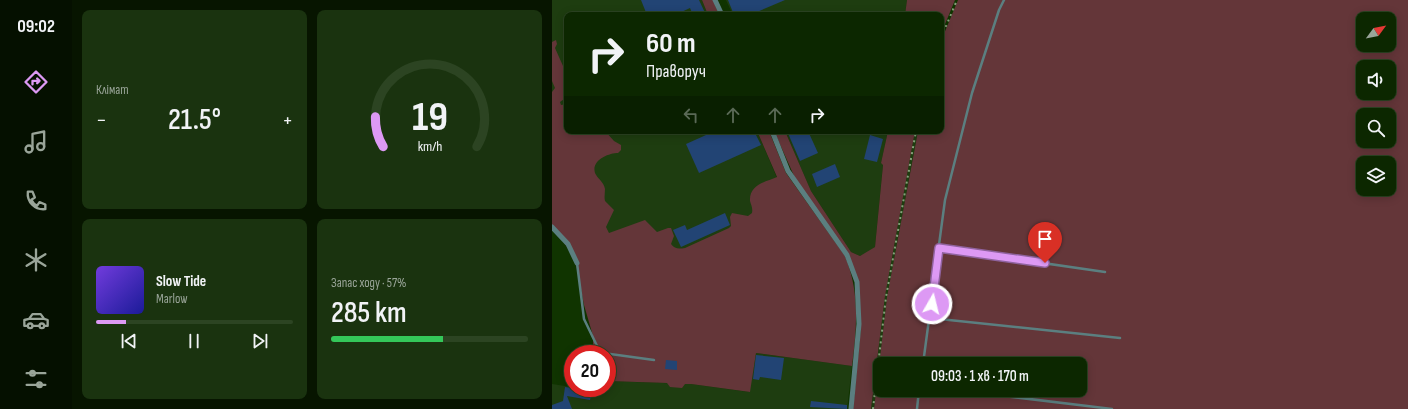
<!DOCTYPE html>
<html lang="uk">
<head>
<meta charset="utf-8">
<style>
  body { margin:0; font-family:"Sofia Sans Condensed",sans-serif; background:#1a330f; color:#f1f3f6; height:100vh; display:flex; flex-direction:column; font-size:15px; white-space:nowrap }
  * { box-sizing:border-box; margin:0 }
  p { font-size:13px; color:#9aa599 }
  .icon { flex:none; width:22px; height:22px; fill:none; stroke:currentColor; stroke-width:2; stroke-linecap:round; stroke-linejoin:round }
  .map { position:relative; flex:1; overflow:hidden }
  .details { display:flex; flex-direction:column; gap:10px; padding:10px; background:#071500; width:480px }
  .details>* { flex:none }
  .guide { position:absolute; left:12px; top:12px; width:380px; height:122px; border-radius:8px; box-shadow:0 2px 10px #0003,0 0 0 1px #2c4422; background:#0c2700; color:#f1f3f6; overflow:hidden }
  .needle { width:26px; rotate:58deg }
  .tools { position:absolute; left:804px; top:12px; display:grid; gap:8px }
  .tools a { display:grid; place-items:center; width:40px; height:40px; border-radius:8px; background:#0c2700; box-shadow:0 2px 10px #0003,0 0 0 1px #2c4422; font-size:20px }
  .speed { position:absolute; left:12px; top:345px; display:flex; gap:8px; font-size:20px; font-weight:700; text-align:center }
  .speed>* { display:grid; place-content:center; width:52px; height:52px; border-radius:50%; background:#0c2700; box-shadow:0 2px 10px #0003,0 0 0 1px #2c4422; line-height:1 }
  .speed .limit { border:6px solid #d22; background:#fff; color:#111 }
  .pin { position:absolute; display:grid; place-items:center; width:34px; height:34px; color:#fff; margin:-41px -17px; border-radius:50% 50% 50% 0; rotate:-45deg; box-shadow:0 0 4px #0007 }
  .pin .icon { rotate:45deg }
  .me { position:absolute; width:44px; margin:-22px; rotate:8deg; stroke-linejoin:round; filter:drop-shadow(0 0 3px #0008) }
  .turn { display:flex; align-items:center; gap:14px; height:84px; padding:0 16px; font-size:18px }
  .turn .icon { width:52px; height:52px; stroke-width:2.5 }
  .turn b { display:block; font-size:28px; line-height:34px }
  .lanes { display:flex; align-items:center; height:38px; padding:0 16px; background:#0003; justify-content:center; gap:20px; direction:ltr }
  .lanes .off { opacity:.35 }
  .big { font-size:30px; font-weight:600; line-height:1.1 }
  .details .tile { flex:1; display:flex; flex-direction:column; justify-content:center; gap:6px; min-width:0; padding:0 14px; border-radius:8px; background:#1a330f }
  .details .dial { align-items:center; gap:0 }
  .dial svg { height:104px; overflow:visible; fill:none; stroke:#2c4422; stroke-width:7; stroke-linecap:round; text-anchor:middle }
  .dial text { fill:#f1f3f6; stroke:none }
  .song { display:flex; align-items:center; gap:12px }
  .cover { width:48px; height:48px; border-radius:6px; background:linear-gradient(135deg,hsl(260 70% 55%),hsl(240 70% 35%)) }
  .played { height:4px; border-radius:2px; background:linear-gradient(90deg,#dd99f4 15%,#2c4422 15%) }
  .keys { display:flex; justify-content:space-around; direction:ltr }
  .heat { display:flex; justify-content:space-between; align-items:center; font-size:22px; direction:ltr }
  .charge { height:6px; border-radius:3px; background:linear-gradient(90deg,#34c759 57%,#2c4422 0) }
  .details .tiles { flex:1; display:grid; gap:10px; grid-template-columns:repeat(2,1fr) }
  .trip { position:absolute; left:321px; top:357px; width:214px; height:40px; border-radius:8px; background:#0c2700; box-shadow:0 2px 10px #0003,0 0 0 1px #2c4422; font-weight:600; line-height:40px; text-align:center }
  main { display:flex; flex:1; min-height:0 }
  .tab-bar { display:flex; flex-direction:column; width:72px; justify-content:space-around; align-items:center; background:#051000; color:#9aa599 }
  .tab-bar .icon { width:28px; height:28px }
  .tab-bar .selected { color:#dd99f4 }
  .tab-bar b { font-size:18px; color:#f1f3f6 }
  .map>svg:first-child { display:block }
  .built { fill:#1e3d10 }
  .green { fill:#643639; fill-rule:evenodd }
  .building { fill:#224474 }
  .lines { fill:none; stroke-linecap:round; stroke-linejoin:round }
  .service { stroke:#5b7f80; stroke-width:2.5 }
  .minor { stroke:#5b7f80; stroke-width:5 }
  .rail { stroke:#86a07b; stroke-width:2; stroke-dasharray:2 4; stroke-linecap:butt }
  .route-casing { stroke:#90639f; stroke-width:10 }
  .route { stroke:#dd99f4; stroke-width:7 }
</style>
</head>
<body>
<main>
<nav class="tab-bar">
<b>09:02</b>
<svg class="icon selected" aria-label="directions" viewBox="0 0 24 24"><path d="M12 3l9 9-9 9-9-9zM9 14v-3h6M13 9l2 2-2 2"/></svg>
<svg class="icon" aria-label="music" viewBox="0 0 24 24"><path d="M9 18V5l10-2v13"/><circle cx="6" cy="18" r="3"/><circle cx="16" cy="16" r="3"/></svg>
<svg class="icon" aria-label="phone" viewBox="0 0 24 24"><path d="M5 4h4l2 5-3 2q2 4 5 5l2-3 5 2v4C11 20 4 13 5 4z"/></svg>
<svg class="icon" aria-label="climate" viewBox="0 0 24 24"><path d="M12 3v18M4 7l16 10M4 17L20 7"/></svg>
<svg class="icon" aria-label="car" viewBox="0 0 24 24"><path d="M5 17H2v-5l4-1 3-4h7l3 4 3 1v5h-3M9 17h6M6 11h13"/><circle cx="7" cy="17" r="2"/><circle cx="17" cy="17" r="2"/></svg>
<svg class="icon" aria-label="filters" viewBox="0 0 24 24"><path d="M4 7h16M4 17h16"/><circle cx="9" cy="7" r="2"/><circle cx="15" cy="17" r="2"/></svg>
</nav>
<section class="details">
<div class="tiles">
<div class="tile"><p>Клімат</p>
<div class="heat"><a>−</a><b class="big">21.5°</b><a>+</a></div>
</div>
<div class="tile dial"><svg viewBox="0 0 100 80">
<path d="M14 69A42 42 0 1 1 86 69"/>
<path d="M14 69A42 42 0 0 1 8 46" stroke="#dd99f4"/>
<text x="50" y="56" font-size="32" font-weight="700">19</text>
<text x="50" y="72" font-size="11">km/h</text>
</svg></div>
<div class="tile">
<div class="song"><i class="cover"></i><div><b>Slow Tide</b><p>Marlow</p></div></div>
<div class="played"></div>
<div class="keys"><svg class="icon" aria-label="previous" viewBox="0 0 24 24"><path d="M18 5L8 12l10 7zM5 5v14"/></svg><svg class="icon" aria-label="pause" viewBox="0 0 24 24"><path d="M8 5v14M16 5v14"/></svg><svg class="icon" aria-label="next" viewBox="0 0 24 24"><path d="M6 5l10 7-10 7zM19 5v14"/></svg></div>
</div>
<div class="tile"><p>Запас ходу · 57%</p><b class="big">285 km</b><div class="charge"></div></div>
</div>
</section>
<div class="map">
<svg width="856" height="409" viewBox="0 0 856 409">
  <rect width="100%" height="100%" fill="#103400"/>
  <g class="built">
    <polygon points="0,0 150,0 156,15 15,15 15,131 205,131 239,211 75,281 0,140"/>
    <polygon points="174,0 355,0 353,15 181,15"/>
    <polygon points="233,131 336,131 329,163 331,164 323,247 315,253 308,256 299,252 259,191"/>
    <polygon points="363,131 366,131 335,297 322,409 319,409 333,296"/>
    <polygon points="204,353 300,366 295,409 0,409 0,384 39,390 39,388 55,388 55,381 139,384 197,392"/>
  </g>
  <g class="green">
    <polygon points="150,0 161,0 167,15 156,15"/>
    <polygon points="355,0 403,0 389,34 389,15 353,15"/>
    <path d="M406 0H856V409H322L335 297 366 131H389V41ZM811 19H837V45H811ZM811 67H837V93H811ZM811 115H837V141H811ZM811 163H837V189H811ZM328 364H528V390H328Z"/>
    <path d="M4 40 5 44 3 48 15 75V97L8 102 9 105 15 104V131H53L62 141 69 145V150L66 153C57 153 39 160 43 173 45 178 52 182 53 189 53 193 52 197 53 201L62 210 54 227 57 233 93 220 105 232 116 228H119L122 236 119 244C123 249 126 249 133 248L177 228 179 226 178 217 180 213 196 216 200 213C201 208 199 205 198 201 197 185 213 182 225 177L205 131H217L234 173 293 256C308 292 305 328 300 366L204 353 198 392 139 384H133L130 388 118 387 115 383 55 381V354H41V336L32 305 24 264 26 263 0 225V92L3 88 0 81V42Z"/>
    <polygon points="222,131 233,131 259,191 299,252 308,256 323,247 331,165 329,163 336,131 363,131 333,296 319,409 301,409 309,326 306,282 300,264 243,178"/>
  </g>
  <g class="building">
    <polygon points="89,0 147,0 154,15 141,15 138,8 123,15 95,15"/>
    <polygon points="176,0 233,0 198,15 182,15"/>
    <polygon points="163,131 202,131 209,145 147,173 134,144"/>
    <polygon points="235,131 256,131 266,153 248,161"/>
    <polygon points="318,135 331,139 325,162 312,159"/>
    <polygon points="283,164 288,177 265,187 260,174"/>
    <polygon points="173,213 178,225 129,247 121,230 133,225 135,230"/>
    <polygon points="204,355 232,358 229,380 208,377 207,380 201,379"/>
    <polygon points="114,360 125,361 125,370 113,369"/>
    <polygon points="13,387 40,391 38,400 15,396 20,409 0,409 0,405 11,401"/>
    <polygon points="259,401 295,405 295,409 258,407"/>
  </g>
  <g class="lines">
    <g class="service">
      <polyline points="387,248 553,272"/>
      <polyline points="25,263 32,319 47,350 51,353 102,360"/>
      <polyline points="378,318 568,338"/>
      <polyline points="371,364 393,200 420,93 447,10 452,0"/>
      <polyline points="403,390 560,409"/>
      <polyline points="365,409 367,390"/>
    </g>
    <g class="minor">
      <polyline points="163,0 170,15"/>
      <polyline points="220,131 236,171 295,255 305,282 307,324 299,409"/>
      <polyline points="0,227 16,244 25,263"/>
    </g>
    <g class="rail">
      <polyline points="389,38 405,0"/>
      <polyline points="321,409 334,297 364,131"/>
    </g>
  </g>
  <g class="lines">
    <defs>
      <polyline id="route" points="380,304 387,248 493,263"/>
    </defs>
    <use href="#route" class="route-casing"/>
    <use href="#route" class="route"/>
  </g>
</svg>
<div class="tools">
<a><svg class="needle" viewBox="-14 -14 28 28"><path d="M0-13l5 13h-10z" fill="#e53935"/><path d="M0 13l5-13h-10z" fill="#9aa599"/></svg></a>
<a><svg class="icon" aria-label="sound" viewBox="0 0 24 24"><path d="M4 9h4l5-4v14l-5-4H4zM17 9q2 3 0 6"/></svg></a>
<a><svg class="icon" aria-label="search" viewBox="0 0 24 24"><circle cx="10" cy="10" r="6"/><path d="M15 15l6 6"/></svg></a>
<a><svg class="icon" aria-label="layers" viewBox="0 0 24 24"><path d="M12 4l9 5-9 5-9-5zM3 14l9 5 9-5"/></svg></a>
</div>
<div class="speed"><div class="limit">20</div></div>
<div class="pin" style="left:493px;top:263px;background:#d93025"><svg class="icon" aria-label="arrive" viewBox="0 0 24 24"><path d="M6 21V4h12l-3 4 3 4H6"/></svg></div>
<svg class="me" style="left:380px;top:304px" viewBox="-20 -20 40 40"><circle r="17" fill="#dd99f4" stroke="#fff" stroke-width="3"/><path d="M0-11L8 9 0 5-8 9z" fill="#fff"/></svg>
<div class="trip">09:03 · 1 хв · 170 m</div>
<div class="guide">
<div class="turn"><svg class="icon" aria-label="right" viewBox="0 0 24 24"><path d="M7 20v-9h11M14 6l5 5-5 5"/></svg><div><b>60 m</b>Праворуч</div></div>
<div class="lanes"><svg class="icon off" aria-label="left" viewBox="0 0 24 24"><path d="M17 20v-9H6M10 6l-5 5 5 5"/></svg><svg class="icon off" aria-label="ahead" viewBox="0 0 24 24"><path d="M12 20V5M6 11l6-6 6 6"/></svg><svg class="icon off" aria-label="ahead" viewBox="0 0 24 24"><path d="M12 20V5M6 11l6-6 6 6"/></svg><svg class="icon" aria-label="right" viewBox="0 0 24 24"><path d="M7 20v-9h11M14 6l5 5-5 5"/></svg></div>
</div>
</div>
</main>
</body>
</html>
